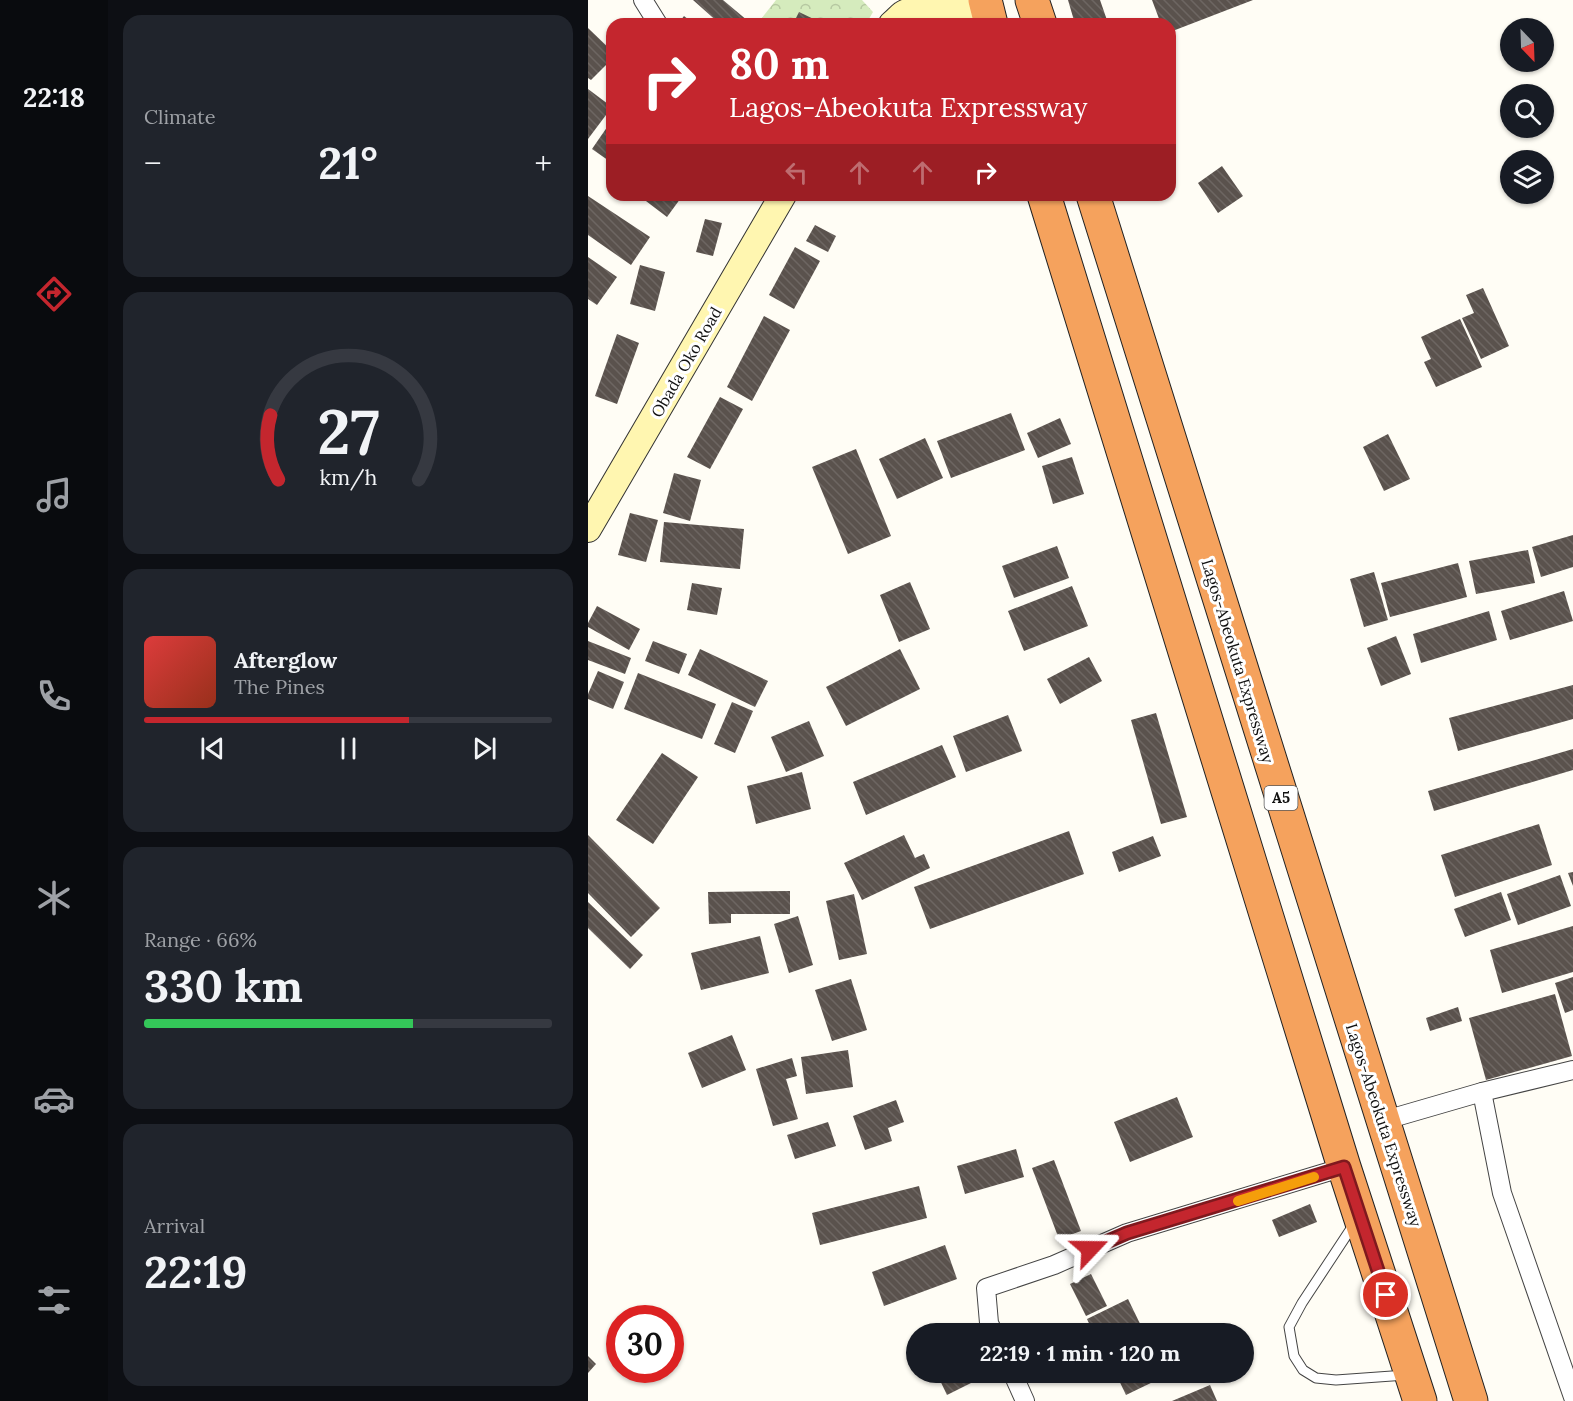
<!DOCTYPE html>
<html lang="en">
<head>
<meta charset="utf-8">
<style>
  body { margin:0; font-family:Lora,serif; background:#20242c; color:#f1f3f6; height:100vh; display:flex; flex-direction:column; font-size:22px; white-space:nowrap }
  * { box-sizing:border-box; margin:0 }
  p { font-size:20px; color:#9ea1a6 }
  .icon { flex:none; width:33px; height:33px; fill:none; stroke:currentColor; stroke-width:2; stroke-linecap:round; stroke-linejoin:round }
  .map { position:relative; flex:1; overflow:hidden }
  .panel { display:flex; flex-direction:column; gap:15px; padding:15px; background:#0d0f14; width:480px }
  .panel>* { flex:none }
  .top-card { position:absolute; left:18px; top:18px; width:570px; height:183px; border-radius:18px; box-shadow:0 2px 4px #0004; background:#c4262e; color:#fff; overflow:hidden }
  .needle { width:39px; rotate:157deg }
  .fabs { position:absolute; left:912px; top:18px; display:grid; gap:12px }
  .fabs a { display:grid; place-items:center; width:54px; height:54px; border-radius:50%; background:#171b24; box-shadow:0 2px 4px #0004; font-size:30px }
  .speed { position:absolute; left:18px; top:1305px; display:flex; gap:12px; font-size:30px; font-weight:700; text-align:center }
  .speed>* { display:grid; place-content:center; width:78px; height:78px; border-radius:50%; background:#171b24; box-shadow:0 2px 4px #0004; line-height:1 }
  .speed .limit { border:9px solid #d22; background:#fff; color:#111 }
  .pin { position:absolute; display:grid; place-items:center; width:51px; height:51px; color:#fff; margin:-26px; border:3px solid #fff; border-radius:50%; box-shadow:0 2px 6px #0007 }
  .me { position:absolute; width:66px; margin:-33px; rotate:67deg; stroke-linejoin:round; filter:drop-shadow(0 0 4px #0008) }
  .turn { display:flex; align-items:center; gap:21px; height:126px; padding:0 24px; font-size:27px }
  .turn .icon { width:78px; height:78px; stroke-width:2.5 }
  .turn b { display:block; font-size:42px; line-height:51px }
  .lanes { display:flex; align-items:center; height:57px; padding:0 24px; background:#0003; justify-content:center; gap:30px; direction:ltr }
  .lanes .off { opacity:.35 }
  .big { font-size:45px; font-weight:700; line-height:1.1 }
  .panel .card { flex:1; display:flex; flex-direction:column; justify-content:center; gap:9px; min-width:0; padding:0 21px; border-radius:18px; background:#20242c }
  .panel .dial { align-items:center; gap:0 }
  .dial svg { height:156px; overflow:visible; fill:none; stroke:#363941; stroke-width:7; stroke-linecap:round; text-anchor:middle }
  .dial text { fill:#f1f3f6; stroke:none }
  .song { display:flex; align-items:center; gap:18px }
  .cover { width:72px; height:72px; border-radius:9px; background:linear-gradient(135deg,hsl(0 70% 55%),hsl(10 70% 35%)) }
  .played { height:6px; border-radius:3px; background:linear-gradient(90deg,#c4262e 65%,#363941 65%) }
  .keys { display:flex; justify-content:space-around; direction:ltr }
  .heat { display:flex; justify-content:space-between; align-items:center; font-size:33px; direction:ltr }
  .charge { height:9px; border-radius:4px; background:linear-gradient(90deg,#34c759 66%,#363941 0) }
  .trip { position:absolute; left:318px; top:1323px; width:348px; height:60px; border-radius:30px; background:#171b24; box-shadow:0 2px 4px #0004; font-weight:700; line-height:60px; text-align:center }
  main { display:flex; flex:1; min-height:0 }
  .menu { display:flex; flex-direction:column; width:108px; justify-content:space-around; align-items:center; background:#090b0e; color:#9ea1a6 }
  .menu .icon { width:42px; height:42px }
  .menu .active { color:#c4262e }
  .menu b { font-size:27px; color:#f1f3f6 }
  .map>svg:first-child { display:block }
  .park { fill:url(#park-crowns) }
  .building { fill:url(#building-back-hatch) }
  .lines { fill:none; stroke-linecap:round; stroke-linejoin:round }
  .lane-casing { stroke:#444; stroke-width:11 }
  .street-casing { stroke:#444; stroke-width:20 }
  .secondary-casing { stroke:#333; stroke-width:28 }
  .highway-casing { stroke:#222; stroke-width:35 }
  .lane { stroke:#fff; stroke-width:9 }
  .street { stroke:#fff; stroke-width:18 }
  .secondary { stroke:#fff6b0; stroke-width:26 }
  .highway { stroke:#f5a25d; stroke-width:33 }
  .route-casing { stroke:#7f191e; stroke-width:15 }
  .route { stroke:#c4262e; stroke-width:10 }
  .slow { stroke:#f59e0b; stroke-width:10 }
  .labels { text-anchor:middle; stroke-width:6; stroke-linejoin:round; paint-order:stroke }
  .shield { fill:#fff; stroke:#585858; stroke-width:1.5 }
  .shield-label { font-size:15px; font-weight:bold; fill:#111 }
  .street-label { font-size:16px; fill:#111; stroke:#fff }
</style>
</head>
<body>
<main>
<nav class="menu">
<b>22:18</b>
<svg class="icon active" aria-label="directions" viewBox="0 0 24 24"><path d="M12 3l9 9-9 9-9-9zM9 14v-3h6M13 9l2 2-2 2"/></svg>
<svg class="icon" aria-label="music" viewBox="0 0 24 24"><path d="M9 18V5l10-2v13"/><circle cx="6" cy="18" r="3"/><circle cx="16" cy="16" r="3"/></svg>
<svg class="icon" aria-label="phone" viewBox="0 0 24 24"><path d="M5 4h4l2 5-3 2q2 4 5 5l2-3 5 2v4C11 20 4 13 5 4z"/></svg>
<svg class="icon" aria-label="climate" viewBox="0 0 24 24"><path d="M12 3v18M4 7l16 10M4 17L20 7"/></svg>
<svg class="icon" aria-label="car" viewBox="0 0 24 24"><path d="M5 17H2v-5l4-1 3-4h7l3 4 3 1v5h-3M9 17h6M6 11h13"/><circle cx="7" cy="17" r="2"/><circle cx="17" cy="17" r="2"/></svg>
<svg class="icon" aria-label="filters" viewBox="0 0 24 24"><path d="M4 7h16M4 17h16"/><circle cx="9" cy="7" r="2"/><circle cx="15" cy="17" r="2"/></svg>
</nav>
<section class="panel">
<div class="card"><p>Climate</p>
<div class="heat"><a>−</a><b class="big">21°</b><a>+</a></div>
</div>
<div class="card dial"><svg viewBox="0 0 100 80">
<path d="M14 69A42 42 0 1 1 86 69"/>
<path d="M14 69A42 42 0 0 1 10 36" stroke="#c4262e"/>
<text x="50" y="56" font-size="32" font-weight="700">27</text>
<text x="50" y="72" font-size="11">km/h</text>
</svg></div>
<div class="card">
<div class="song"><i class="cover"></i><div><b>Afterglow</b><p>The Pines</p></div></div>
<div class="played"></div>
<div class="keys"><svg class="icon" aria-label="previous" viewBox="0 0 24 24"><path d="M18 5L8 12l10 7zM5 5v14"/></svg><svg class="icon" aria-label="pause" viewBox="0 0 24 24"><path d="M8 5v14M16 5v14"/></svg><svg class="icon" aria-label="next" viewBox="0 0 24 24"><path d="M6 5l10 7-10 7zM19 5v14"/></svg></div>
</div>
<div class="card"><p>Range · 66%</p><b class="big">330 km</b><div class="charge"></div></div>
<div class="card"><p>Arrival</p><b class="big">22:19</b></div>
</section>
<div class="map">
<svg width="985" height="1401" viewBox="0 0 985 1401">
  <defs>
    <pattern id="park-crowns" width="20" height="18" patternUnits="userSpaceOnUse" patternTransform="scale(1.5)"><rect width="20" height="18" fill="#d5ebbd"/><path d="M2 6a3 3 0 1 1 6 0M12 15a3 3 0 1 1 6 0" fill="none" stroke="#b6c8a1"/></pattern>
    <pattern id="building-back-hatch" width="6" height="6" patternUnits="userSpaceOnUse" patternTransform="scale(1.5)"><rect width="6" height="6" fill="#5a524d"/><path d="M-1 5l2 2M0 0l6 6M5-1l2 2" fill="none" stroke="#6d6662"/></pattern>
  </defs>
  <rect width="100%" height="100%" fill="#fffdf5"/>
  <polygon class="park" points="188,0 274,0 285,12 278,24 169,24"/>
  <g class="building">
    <polygon points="105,0 135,0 160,21 158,24 132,24"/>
    <polygon points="480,0 512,0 520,23 487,24"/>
    <polygon points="564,0 665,0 582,32 582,24 573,24"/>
    <polygon points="211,12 236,24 205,24"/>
    <polygon points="96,16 106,24 90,24"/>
    <polygon points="0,28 24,51 24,59 3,80 0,78"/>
    <polygon points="0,89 24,107 0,139"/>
    <polygon points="582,117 588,131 582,133"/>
    <polygon points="24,120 24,163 4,149"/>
    <polygon points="634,166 655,196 630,213 610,183"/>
    <polygon points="50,195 95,195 79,217"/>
    <polygon points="0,196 62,237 43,265 0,235"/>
    <polygon points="117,219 134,223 125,256 108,252"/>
    <polygon points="227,225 248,236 240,252 218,241"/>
    <polygon points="207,247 232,261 206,309 181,295"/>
    <polygon points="0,257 29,277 9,305 0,299"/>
    <polygon points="52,265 77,272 67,311 42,304"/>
    <polygon points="895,288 921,346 893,359 874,318 886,313 878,295"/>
    <polygon points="176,316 202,330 164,401 139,387"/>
    <polygon points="872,319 894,367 848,387 836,362 843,359 833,337"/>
    <polygon points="29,334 51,343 29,404 7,396"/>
    <polygon points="132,397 155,409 122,469 99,457"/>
    <polygon points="423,413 437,450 363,478 349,441"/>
    <polygon points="472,418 483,444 450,458 439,433"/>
    <polygon points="800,434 822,479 796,491 775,447"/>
    <polygon points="337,438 355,478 309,499 291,459"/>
    <polygon points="268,449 303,536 260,554 224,467"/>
    <polygon points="484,457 496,494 465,504 454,466"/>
    <polygon points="86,473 113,480 102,521 75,513"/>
    <polygon points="42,513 70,520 58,562 30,555"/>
    <polygon points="76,522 156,529 152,569 72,562"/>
    <polygon points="985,535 985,567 953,577 944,547"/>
    <polygon points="469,546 481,578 426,598 414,566"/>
    <polygon points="940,550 947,583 888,594 881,561"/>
    <polygon points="870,563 879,597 802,617 793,583"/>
    <polygon points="786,572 800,620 776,627 762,579"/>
    <polygon points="322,582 342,629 311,642 292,595"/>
    <polygon points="104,583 134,588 129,615 99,610"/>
    <polygon points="484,586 500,626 436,651 420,611"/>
    <polygon points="976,591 985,621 922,640 913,611"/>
    <polygon points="9,606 52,629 41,650 0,627 0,623"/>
    <polygon points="901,611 909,640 833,663 825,634"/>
    <polygon points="808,636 823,674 793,686 779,648"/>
    <polygon points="0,641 43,658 37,674 0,660"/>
    <polygon points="65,641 99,654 91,674 57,661"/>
    <polygon points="112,649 180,681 167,707 100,675"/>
    <polygon points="312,649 332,689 258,726 238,687"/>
    <polygon points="501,657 514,681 472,704 459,679"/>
    <polygon points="10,671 36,682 25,709 0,699 0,694"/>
    <polygon points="50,673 128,704 114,739 36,709"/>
    <polygon points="985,685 985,719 870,751 861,718"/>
    <polygon points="144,702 165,711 147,753 126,744"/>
    <polygon points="568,713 599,817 573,824 543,720"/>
    <polygon points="420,715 434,751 378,772 365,736"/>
    <polygon points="221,721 236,756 198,772 183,737"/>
    <polygon points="354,745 368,777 278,815 265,782"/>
    <polygon points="985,749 985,770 846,811 840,791"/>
    <polygon points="74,753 110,777 65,844 28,820"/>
    <polygon points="214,772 223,809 168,824 159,786"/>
    <polygon points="951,824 964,865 867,897 853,855"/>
    <polygon points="481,831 496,874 342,929 326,887"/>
    <polygon points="0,835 72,908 43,937 0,893"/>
    <polygon points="316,835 327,858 336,854 342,868 274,900 256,863"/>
    <polygon points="565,836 573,856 531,872 524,852"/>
    <polygon points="985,872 985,886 980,873"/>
    <polygon points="972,875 983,906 930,925 919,894"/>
    <polygon points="202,891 202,914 143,914 143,923 121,924 120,892"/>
    <polygon points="913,892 923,920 877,937 866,909"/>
    <polygon points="266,894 279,954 251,960 238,901"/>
    <polygon points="0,902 55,955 42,969 0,928"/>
    <polygon points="210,916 225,965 201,973 186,924"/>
    <polygon points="985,926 985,972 914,993 902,950"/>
    <polygon points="172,936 181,973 113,990 103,953"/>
    <polygon points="985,977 985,1010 977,1013 967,983"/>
    <polygon points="263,979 279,1030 244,1041 227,990"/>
    <polygon points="967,994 984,1056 898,1080 881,1018"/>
    <polygon points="870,1007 874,1021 842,1031 838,1018"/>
    <polygon points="144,1035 158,1070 114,1088 100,1053"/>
    <polygon points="260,1050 265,1087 218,1094 213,1057"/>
    <polygon points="204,1058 209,1076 198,1079 210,1119 185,1126 168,1069"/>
    <polygon points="589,1097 605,1137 542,1162 526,1122"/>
    <polygon points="308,1100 316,1122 300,1128 304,1141 277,1150 265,1116"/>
    <polygon points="240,1122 248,1146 207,1159 199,1135"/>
    <polygon points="428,1149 436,1177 377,1194 369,1166"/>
    <polygon points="466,1160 493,1231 471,1239 444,1168"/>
    <polygon points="331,1186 339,1218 232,1245 224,1213"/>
    <polygon points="722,1204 729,1222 691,1237 684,1220"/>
    <polygon points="357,1245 369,1279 296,1306 284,1272"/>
    <polygon points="503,1274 519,1306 498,1316 482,1284"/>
    <polygon points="540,1299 557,1334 506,1334 499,1319"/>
    <polygon points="0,1356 8,1364 0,1373"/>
    <polygon points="348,1372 383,1372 387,1381 359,1395"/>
    <polygon points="527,1372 565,1372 569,1380 538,1395"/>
    <polygon points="622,1385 629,1401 584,1401"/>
  </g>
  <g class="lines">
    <defs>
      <polyline id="lane" points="766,1224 714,1303 701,1327 706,1356 715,1370 728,1378 748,1380 818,1375"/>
      <g id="street">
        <polyline points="55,0 70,24"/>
        <polyline points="894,1092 914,1193 985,1397"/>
        <polyline points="794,1121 894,1092 985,1070"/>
        <polyline points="406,1334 401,1323 398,1288 466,1265 539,1233 756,1167"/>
        <polyline points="424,1372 437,1401"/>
      </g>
      <g id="secondary">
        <path d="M304 24C308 21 311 17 315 14 339 0 376 10 401 16"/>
        <polyline points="0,529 195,195"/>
      </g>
      <g id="highway">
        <polyline points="397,0 403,24"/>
        <polyline points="444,0 452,24"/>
        <polyline points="456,195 756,1167 832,1401"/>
        <polyline points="505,195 883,1401"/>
      </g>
    </defs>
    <use href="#lane" class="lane-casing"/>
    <use href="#street" class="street-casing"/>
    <use href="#secondary" class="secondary-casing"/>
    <use href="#highway" class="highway-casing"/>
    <use href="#lane" class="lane"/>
    <use href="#street" class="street"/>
    <use href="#secondary" class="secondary"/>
    <use href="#highway" class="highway"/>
  </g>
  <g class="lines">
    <defs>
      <polyline id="route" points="502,1249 539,1233 756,1167 798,1295"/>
    </defs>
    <use href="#route" class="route-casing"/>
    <use href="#route" class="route"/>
    <polyline class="slow" points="650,1201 726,1177"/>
  </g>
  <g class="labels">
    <rect class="shield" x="676.5" y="786" width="33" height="24" rx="4.5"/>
    <g class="shield-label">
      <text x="693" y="803">A5</text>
    </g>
    <g class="street-label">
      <text transform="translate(98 362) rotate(-60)" y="6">Obada Oko Road</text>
      <text transform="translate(650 661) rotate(73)" y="6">Lagos-Abeokuta Expressway</text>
      <text transform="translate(796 1125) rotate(72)" y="6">Lagos-Abeokuta Expressway</text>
    </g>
  </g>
</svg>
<div class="fabs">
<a><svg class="needle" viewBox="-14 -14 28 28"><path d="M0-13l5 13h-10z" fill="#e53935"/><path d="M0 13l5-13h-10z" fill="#9ea1a6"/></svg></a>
<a><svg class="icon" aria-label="search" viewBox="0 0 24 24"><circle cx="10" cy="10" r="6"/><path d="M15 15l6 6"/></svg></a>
<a><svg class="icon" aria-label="layers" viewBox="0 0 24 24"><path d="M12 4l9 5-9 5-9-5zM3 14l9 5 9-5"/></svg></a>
</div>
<div class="speed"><div class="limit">30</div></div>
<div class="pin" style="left:798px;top:1295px;background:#d93025"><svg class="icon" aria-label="arrive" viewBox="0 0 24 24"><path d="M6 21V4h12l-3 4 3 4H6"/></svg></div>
<svg class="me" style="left:502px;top:1249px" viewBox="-20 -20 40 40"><path d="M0-17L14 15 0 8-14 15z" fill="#c4262e" stroke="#fff" stroke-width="4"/></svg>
<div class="trip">22:19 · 1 min · 120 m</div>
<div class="top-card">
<div class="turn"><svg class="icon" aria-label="right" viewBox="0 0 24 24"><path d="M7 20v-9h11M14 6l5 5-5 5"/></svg><div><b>80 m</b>Lagos-Abeokuta Expressway</div></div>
<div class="lanes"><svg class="icon off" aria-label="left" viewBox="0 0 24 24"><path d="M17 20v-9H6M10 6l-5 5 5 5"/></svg><svg class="icon off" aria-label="ahead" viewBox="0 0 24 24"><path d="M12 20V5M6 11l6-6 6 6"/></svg><svg class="icon off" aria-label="ahead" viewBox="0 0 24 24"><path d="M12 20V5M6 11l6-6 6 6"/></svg><svg class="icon" aria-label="right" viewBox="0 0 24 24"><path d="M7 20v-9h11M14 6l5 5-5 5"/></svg></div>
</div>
</div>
</main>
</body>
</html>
